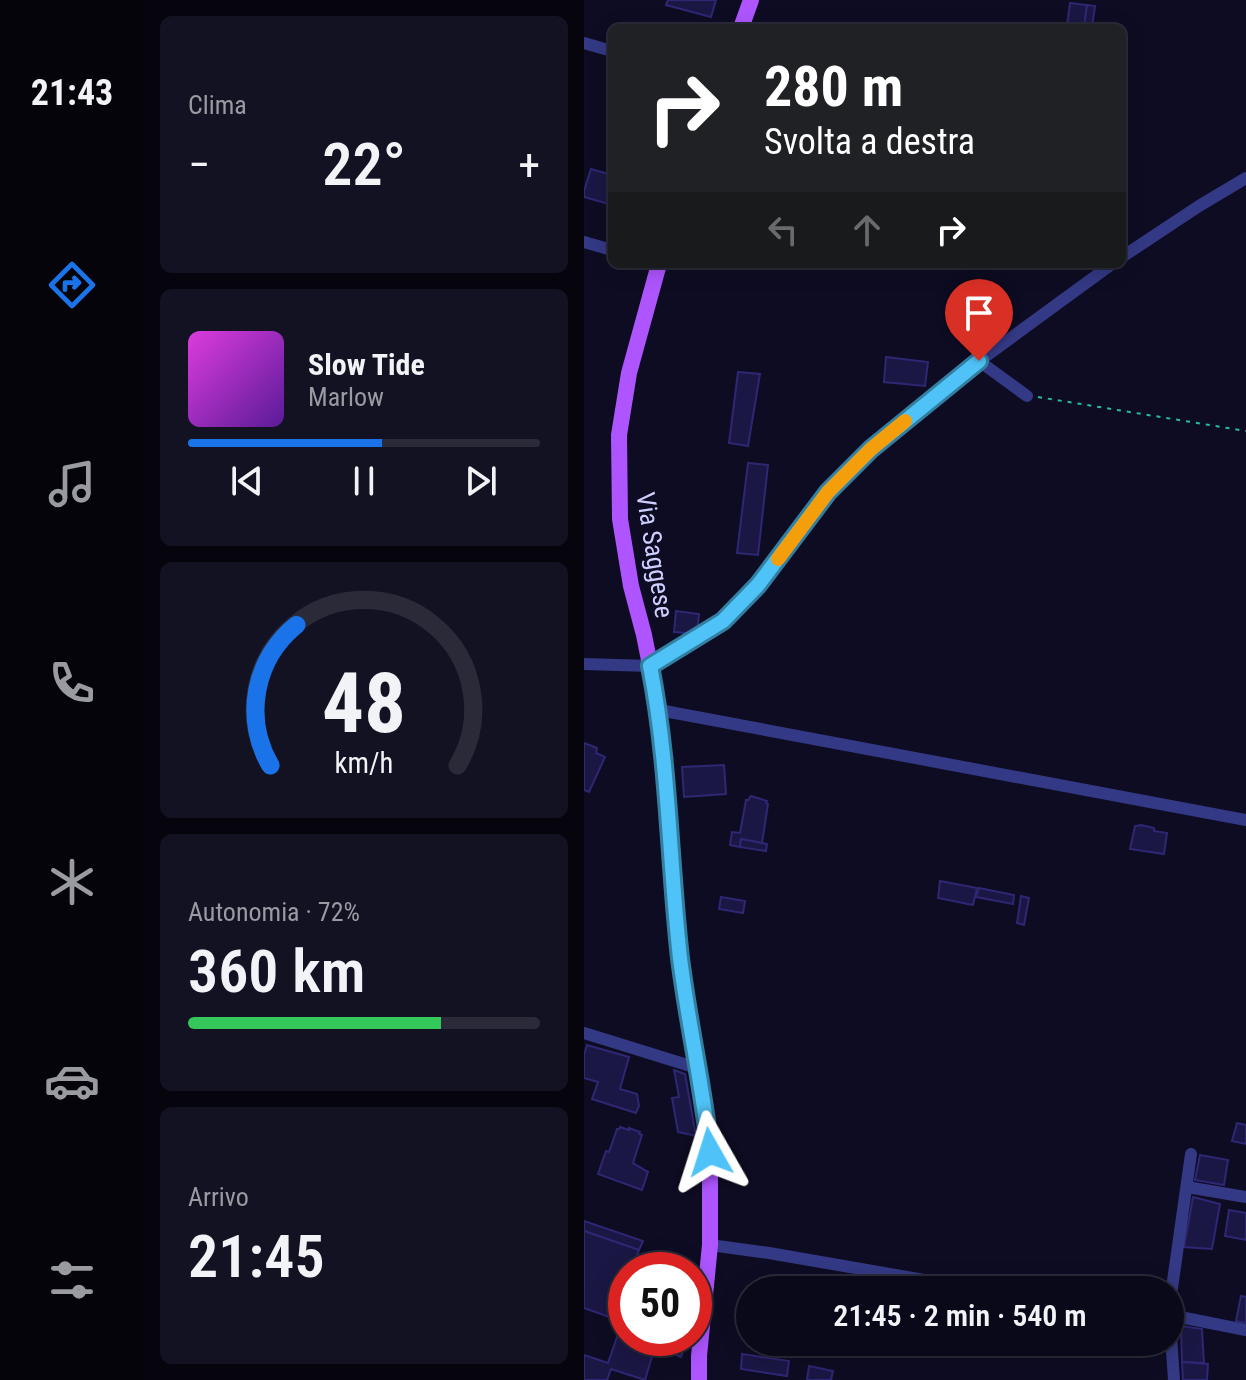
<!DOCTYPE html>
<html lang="it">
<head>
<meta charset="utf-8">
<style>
  body { margin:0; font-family:"Roboto Condensed",sans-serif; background:#131223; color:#f1f3f6; height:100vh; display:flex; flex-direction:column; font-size:30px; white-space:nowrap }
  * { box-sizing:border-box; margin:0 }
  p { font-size:26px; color:#999aa2 }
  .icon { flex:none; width:44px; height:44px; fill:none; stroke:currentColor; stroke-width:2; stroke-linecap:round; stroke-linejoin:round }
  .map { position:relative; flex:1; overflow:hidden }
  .sheet { display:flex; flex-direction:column; gap:16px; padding:16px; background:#06050e; width:440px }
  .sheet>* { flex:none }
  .top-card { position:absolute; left:24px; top:24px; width:518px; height:244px; border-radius:12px; box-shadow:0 4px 20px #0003,0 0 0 2px #2a2a39; background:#202124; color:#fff; overflow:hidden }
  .speed { position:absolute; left:24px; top:1252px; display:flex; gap:16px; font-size:40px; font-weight:700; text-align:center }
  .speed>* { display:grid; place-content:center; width:104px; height:104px; border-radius:50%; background:#0a091a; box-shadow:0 4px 20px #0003,0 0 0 2px #2a2a39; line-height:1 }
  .speed .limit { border:12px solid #d22; background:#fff; color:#111 }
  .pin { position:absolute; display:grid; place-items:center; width:68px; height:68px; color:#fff; margin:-82px -34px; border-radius:50% 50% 50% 0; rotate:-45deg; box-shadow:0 0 8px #0007 }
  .pin .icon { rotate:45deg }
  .me { position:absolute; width:88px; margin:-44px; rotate:354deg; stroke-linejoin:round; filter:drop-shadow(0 0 6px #0008) }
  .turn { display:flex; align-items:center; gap:28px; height:168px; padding:0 24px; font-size:36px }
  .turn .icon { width:104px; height:104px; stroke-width:2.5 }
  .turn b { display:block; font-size:56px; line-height:68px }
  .lanes { display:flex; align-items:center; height:76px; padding:0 24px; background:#0003; justify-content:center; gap:40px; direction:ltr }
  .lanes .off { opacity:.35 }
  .big { font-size:60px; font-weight:600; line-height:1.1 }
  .sheet .card { flex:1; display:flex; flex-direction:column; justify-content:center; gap:12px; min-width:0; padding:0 28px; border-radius:12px; background:#131223 }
  .sheet .dial { align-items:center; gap:0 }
  .dial svg { height:208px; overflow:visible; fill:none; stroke:#2a2a39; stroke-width:7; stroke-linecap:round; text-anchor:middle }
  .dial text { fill:#f1f3f6; stroke:none }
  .song { display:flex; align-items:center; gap:24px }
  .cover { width:96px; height:96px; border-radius:12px; background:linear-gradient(135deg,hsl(300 70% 55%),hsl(270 70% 35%)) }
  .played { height:8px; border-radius:4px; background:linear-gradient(90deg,#1a73e8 55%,#2a2a39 55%) }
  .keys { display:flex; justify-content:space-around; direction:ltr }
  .heat { display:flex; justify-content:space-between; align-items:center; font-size:44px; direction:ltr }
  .charge { height:12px; border-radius:6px; background:linear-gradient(90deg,#34c759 72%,#2a2a39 0) }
  .trip { position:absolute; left:152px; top:1276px; width:448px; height:80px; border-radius:40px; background:#0a091a; box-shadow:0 4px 20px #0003,0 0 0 2px #2a2a39; font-weight:600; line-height:80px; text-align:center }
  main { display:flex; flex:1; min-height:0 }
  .menu { display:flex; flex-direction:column; width:144px; justify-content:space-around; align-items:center; background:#04040a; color:#999aa2 }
  .menu .icon { width:56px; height:56px }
  .menu .on { color:#1a73e8 }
  .menu b { font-size:36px; color:#f1f3f6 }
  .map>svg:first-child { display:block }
  .building { fill:#1b1745; stroke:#2e2773; stroke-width:2 }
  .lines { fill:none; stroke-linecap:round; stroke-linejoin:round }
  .path { stroke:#25bca3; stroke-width:2; stroke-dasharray:4 6; stroke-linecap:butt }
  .minor { stroke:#343985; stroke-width:12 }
  .major { stroke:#ae55ff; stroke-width:16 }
  .route-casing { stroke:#337fa1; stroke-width:20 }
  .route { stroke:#4fc3f7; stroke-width:14 }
  .slow { stroke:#f59e0b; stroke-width:14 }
  .labels { text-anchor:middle; stroke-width:8; stroke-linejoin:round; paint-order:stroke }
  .street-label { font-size:26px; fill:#ceceff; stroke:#0e0c23 }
</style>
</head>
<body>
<main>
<nav class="menu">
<b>21:43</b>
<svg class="icon on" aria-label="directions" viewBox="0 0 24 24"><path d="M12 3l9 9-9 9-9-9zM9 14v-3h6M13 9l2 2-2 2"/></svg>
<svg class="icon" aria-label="music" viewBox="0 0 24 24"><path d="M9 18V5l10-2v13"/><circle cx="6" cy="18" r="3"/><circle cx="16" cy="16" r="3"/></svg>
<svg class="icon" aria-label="phone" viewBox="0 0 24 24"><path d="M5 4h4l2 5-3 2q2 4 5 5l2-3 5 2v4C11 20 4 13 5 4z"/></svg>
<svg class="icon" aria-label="climate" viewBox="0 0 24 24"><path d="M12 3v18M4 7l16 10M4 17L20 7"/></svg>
<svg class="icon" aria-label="car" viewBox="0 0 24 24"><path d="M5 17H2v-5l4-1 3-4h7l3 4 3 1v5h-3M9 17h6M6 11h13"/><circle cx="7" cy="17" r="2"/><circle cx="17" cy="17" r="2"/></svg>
<svg class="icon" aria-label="filters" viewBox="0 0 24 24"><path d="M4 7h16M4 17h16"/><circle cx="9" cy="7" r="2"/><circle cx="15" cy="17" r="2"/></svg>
</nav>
<section class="sheet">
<div class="card"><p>Clima</p>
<div class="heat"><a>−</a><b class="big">22°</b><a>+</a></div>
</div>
<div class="card">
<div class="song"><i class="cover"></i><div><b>Slow Tide</b><p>Marlow</p></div></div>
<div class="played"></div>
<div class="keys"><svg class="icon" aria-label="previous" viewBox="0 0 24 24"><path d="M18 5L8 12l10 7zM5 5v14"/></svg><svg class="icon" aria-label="pause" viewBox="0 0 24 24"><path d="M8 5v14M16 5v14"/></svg><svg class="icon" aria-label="next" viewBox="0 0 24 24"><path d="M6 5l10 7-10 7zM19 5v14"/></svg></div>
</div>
<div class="card dial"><svg viewBox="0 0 100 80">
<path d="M14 69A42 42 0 1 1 86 69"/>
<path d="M14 69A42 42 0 0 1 24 15" stroke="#1a73e8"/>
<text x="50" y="56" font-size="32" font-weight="700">48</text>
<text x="50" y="72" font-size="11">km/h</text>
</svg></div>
<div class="card"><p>Autonomia · 72%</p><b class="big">360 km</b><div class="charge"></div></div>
<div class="card"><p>Arrivo</p><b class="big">21:45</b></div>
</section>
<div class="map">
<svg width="662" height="1380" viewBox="0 0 662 1380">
  <rect width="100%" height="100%" fill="#0e0c23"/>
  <g class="building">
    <polygon points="84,0 132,0 127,17 82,5"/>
    <polygon points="486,3 503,5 500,27 483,25"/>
    <polygon points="503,5 511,6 508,28 484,28 485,25 500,27"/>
    <polygon points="7,169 28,175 28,205 0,197 0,191"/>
    <polygon points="302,357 344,362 341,386 300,382"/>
    <polygon points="154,372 176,374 164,446 145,443"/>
    <polygon points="164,463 184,465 174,555 153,553"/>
    <polygon points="92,611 115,614 113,634 90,632"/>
    <polygon points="0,743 13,748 12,753 21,757 5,792 0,790"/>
    <polygon points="140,765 142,794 100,797 98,767"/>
    <polygon points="167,796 183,801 182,803 184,804 178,843 157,839 156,847 146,845 148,832 156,833 162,800 164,800"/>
    <polygon points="557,825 570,828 570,831 583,833 580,854 546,849 551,826"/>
    <polygon points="157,839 183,844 182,851 156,847"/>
    <polygon points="356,881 393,888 389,905 354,898"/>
    <polygon points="395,888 430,895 429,904 392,897"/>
    <polygon points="437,896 445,898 440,925 433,923"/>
    <polygon points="137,897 161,901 159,913 135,909"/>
    <polygon points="3,1045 45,1057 36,1089 53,1094 55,1106 52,1113 8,1099 14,1082 0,1078 0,1055"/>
    <polygon points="90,1070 101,1074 112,1136 94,1132 88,1098 95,1097"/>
    <polygon points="653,1123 662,1125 662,1144 648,1141"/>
    <polygon points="36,1127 45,1130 45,1128 56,1132 55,1134 58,1135 49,1163 64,1172 58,1190 14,1174 22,1151 25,1152 33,1129 35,1129"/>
    <polygon points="616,1155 644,1160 640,1185 611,1180"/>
    <polygon points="609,1197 636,1204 628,1249 600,1247"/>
    <polygon points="645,1210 662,1213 662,1240 641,1236"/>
    <polygon points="0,1221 59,1241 55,1250 0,1231"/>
    <polygon points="0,1231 55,1250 52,1259 78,1268 77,1270 42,1270 42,1323 0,1308"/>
    <polygon points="657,1296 662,1297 662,1323 652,1321"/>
    <polygon points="597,1326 618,1329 620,1363 598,1362"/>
    <polygon points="33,1337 70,1350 61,1380 27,1369 23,1380 0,1380 0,1355 24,1363"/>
    <polygon points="81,1342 100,1348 97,1357 78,1350"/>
    <polygon points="158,1354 205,1361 203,1376 157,1369"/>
    <polygon points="598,1362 624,1364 623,1380 599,1380"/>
    <polygon points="225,1366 249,1371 247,1380 223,1380"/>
  </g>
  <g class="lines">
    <polyline class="path" points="454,397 662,431"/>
    <g class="minor">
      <polyline points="0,43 28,51"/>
      <polyline points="0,242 28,250"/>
      <polyline points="538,257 615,206 662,178"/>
      <polyline points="395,361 443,396"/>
      <polyline points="0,664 66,666 139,621 174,585 244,492 287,449 383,370 528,264"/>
      <polyline points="75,710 662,820"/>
      <polyline points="0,1033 113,1068"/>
      <polyline points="603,1187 662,1197"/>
      <polyline points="126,1245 185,1253 398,1290"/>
      <polyline points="586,1302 607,1154"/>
      <polyline points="586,1315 662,1330"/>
      <polyline points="586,1322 590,1380"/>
    </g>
    <g class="major">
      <polyline points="157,28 167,0"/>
      <polyline points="75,264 45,373 35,435 36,519 47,586 60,635 75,710 96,958 113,1068 121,1108 126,1152 126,1245 115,1356 115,1380"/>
    </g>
  </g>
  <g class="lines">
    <defs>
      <path id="route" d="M126 1152C119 1087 104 1023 96 958 85 861 85 762 66 666L139 621 174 585 244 492 287 449 395 361"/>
    </defs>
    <use href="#route" class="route-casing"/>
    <use href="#route" class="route"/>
    <polyline class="slow" points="194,559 244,492 287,449 321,421"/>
  </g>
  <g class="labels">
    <g class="street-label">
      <text transform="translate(71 555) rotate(81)" y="9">Via Saggese</text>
    </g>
  </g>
</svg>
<div class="speed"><div class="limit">50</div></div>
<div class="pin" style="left:395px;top:361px;background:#d93025"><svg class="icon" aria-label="arrive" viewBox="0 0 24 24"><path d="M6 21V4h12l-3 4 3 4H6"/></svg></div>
<svg class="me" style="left:126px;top:1152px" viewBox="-20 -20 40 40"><path d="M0-17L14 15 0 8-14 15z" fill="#4fc3f7" stroke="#fff" stroke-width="4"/></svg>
<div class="trip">21:45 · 2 min · 540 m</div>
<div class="top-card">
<div class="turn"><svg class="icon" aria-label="right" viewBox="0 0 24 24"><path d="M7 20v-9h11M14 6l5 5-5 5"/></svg><div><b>280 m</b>Svolta a destra</div></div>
<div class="lanes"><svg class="icon off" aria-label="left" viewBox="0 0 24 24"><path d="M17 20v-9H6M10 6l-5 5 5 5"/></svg><svg class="icon off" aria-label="ahead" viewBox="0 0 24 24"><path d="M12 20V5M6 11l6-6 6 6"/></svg><svg class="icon" aria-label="right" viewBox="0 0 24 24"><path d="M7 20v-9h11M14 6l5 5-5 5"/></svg></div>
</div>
</div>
</main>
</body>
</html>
